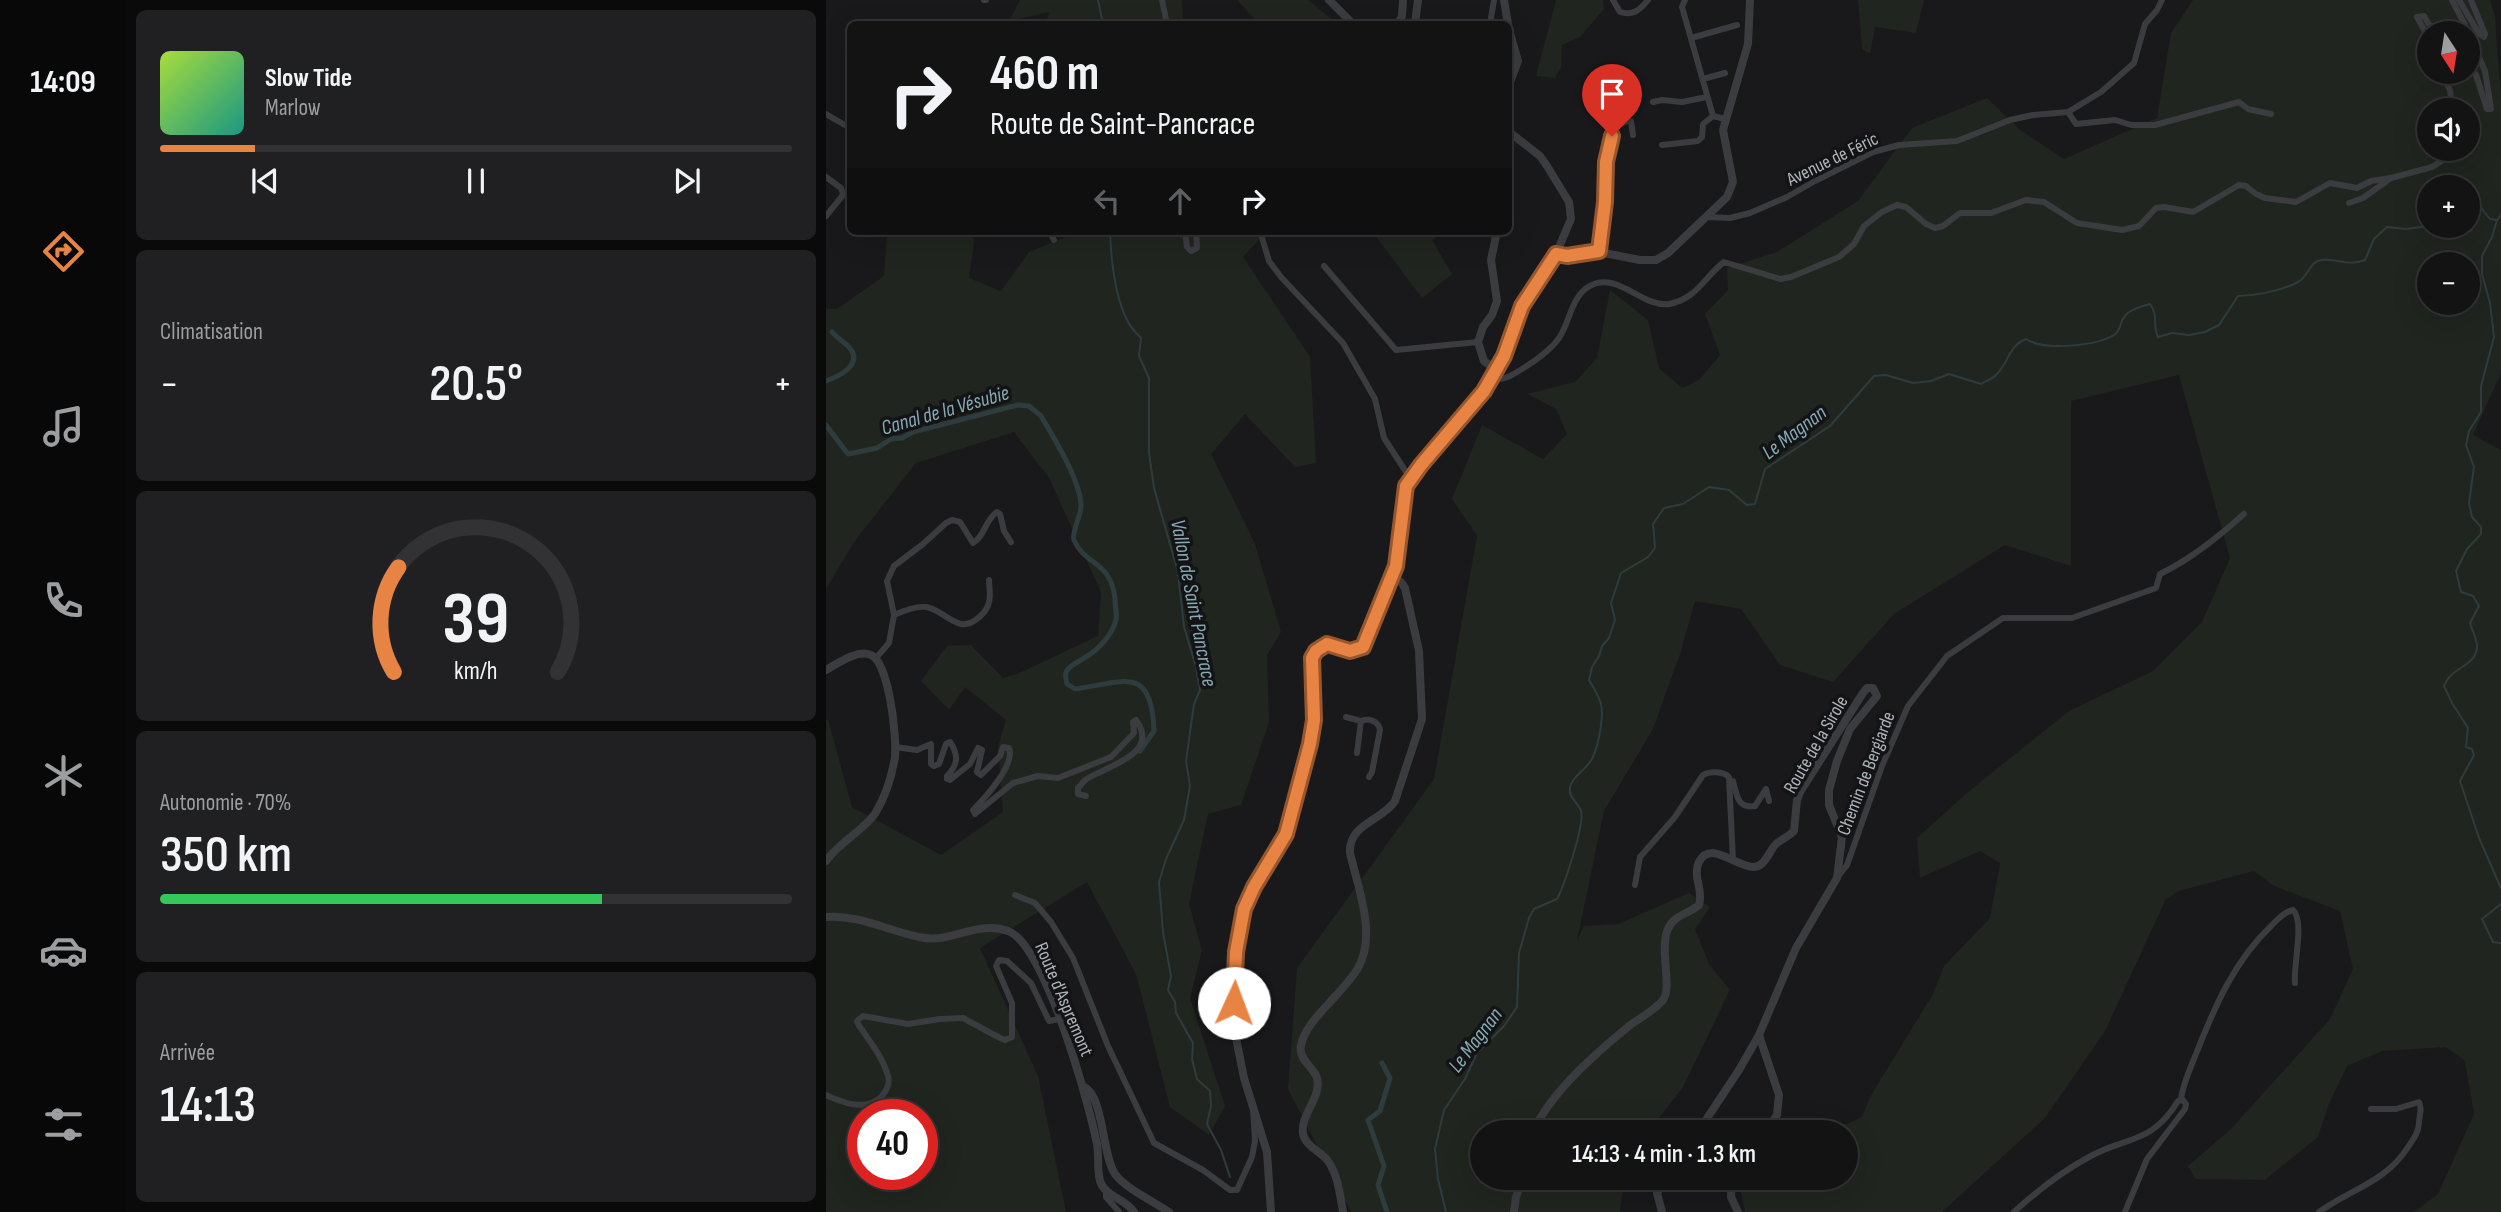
<!DOCTYPE html>
<html lang="fr">
<head>
<meta charset="utf-8">
<style>
  body { margin:0; font-family:"Sofia Sans Condensed",sans-serif; background:#202022; color:#f1f3f6; height:100vh; display:flex; flex-direction:column; font-size:26px; white-space:nowrap }
  * { box-sizing:border-box; margin:0 }
  p { font-size:23px; color:#9d9ea0 }
  .icon { flex:none; width:38px; height:38px; fill:none; stroke:currentColor; stroke-width:2; stroke-linecap:round; stroke-linejoin:round }
  .map { position:relative; flex:1; overflow:hidden }
  .side { display:flex; flex-direction:column; gap:10px; padding:10px; background:#0a0a0b; width:700px }
  .side>* { flex:none }
  .guide { position:absolute; left:21px; top:21px; width:665px; height:214px; border-radius:10px; box-shadow:0 7px 28px #0002,0 0 0 2px #323234; background:#131314; color:#f1f3f6; overflow:hidden }
  .needle { width:46px; rotate:168deg }
  .controls { position:absolute; left:1591px; top:21px; display:grid; gap:14px }
  .controls a { display:grid; place-items:center; width:63px; height:63px; border-radius:50%; background:#131314; box-shadow:0 7px 28px #0002,0 0 0 2px #323234; font-size:35px }
  .speed { position:absolute; left:21px; top:1099px; display:flex; gap:14px; font-size:35px; font-weight:700; text-align:center }
  .speed>* { display:grid; place-content:center; width:91px; height:91px; border-radius:50%; background:#131314; box-shadow:0 7px 28px #0002,0 0 0 2px #323234; line-height:1 }
  .speed .limit { border:10px solid #d22; background:#fff; color:#111 }
  .pin { position:absolute; display:grid; place-items:center; width:60px; height:60px; color:#fff; margin:-72px -30px; border-radius:50% 50% 50% 0; rotate:-45deg; box-shadow:0 0 7px #0007 }
  .pin .icon { rotate:45deg }
  .me { position:absolute; width:77px; margin:-38px; rotate:2deg; stroke-linejoin:round; filter:drop-shadow(0 0 5px #0008) }
  .turn { display:flex; align-items:center; gap:24px; height:147px; padding:0 28px; font-size:32px }
  .turn .icon { width:91px; height:91px; stroke-width:2.5 }
  .turn b { display:block; font-size:49px; line-height:60px }
  .lanes { display:flex; align-items:center; height:66px; padding:0 28px; background:#0003; justify-content:center; gap:35px; direction:ltr }
  .lanes .off { opacity:.35 }
  .big { font-size:52px; font-weight:600; line-height:1.1 }
  .side .tile { flex:1; display:flex; flex-direction:column; justify-content:center; gap:10px; min-width:0; padding:0 24px; border-radius:10px; background:#202022 }
  .side .dial { align-items:center; gap:0 }
  .dial svg { height:182px; overflow:visible; fill:none; stroke:#323234; stroke-width:7; stroke-linecap:round; text-anchor:middle }
  .dial text { fill:#f1f3f6; stroke:none }
  .song { display:flex; align-items:center; gap:21px }
  .cover { width:84px; height:84px; border-radius:10px; background:linear-gradient(135deg,hsl(80 70% 55%),hsl(170 70% 35%)) }
  .played { height:7px; border-radius:4px; background:linear-gradient(90deg,#e88443 15%,#323234 15%) }
  .keys { display:flex; justify-content:space-around; direction:ltr }
  .heat { display:flex; justify-content:space-between; align-items:center; font-size:38px; direction:ltr }
  .charge { height:10px; border-radius:5px; background:linear-gradient(90deg,#34c759 70%,#323234 0) }
  .trip { position:absolute; left:644px; top:1120px; width:388px; height:70px; border-radius:35px; background:#131314; box-shadow:0 7px 28px #0002,0 0 0 2px #323234; font-weight:600; line-height:70px; text-align:center }
  main { display:flex; flex:1; min-height:0 }
  .menu { display:flex; flex-direction:column; width:126px; justify-content:space-around; align-items:center; background:#080808; color:#9d9ea0 }
  .menu .icon { width:49px; height:49px }
  .menu .on { color:#e88443 }
  .menu b { font-size:32px; color:#f1f3f6 }
  .map>svg:first-child { display:block }
  .green { fill:#20251f; fill-rule:evenodd }
  .lines { fill:none; stroke-linecap:round; stroke-linejoin:round }
  .stream { stroke:#2f3c3e; stroke-width:2 }
  .canal { stroke:#2f3c3e; stroke-width:5 }
  .minor { stroke:#3a3c3f; stroke-width:6 }
  .tertiary { stroke:#3a3c3f; stroke-width:8 }
  .route-casing { stroke:#97562c; stroke-width:18 }
  .route { stroke:#e88443; stroke-width:12 }
  .labels { text-anchor:middle; stroke-width:7; stroke-linejoin:round; paint-order:stroke }
  .street-label { font-size:19px; fill:#acb4b9; stroke:#141416 }
  .water-label { font-size:21px; font-style:italic; fill:#85a9b2; stroke:#141416 }
</style>
</head>
<body>
<main>
<nav class="menu">
<b>14:09</b>
<svg class="icon on" aria-label="directions" viewBox="0 0 24 24"><path d="M12 3l9 9-9 9-9-9zM9 14v-3h6M13 9l2 2-2 2"/></svg>
<svg class="icon" aria-label="music" viewBox="0 0 24 24"><path d="M9 18V5l10-2v13"/><circle cx="6" cy="18" r="3"/><circle cx="16" cy="16" r="3"/></svg>
<svg class="icon" aria-label="phone" viewBox="0 0 24 24"><path d="M5 4h4l2 5-3 2q2 4 5 5l2-3 5 2v4C11 20 4 13 5 4z"/></svg>
<svg class="icon" aria-label="climate" viewBox="0 0 24 24"><path d="M12 3v18M4 7l16 10M4 17L20 7"/></svg>
<svg class="icon" aria-label="car" viewBox="0 0 24 24"><path d="M5 17H2v-5l4-1 3-4h7l3 4 3 1v5h-3M9 17h6M6 11h13"/><circle cx="7" cy="17" r="2"/><circle cx="17" cy="17" r="2"/></svg>
<svg class="icon" aria-label="filters" viewBox="0 0 24 24"><path d="M4 7h16M4 17h16"/><circle cx="9" cy="7" r="2"/><circle cx="15" cy="17" r="2"/></svg>
</nav>
<section class="side">
<div class="tile">
<div class="song"><i class="cover"></i><div><b>Slow Tide</b><p>Marlow</p></div></div>
<div class="played"></div>
<div class="keys"><svg class="icon" aria-label="previous" viewBox="0 0 24 24"><path d="M18 5L8 12l10 7zM5 5v14"/></svg><svg class="icon" aria-label="pause" viewBox="0 0 24 24"><path d="M8 5v14M16 5v14"/></svg><svg class="icon" aria-label="next" viewBox="0 0 24 24"><path d="M6 5l10 7-10 7zM19 5v14"/></svg></div>
</div>
<div class="tile"><p>Climatisation</p>
<div class="heat"><a>−</a><b class="big">20.5°</b><a>+</a></div>
</div>
<div class="tile dial"><svg viewBox="0 0 100 80">
<path d="M14 69A42 42 0 1 1 86 69"/>
<path d="M14 69A42 42 0 0 1 16 23" stroke="#e88443"/>
<text x="50" y="56" font-size="32" font-weight="700">39</text>
<text x="50" y="72" font-size="11">km/h</text>
</svg></div>
<div class="tile"><p>Autonomie · 70%</p><b class="big">350 km</b><div class="charge"></div></div>
<div class="tile"><p>Arrivée</p><b class="big">14:13</b></div>
</section>
<div class="map">
<svg width="1675" height="1212" viewBox="0 0 1675 1212">
  <rect width="100%" height="100%" fill="#19191b"/>
  <g class="green">
    <polygon points="194,0 356,0 357,24 220,24 223,12 183,21"/>
    <polygon points="411,0 482,0 512,24 433,24"/>
    <polygon points="730,0 777,0 778,9 754,37 736,45 735,68 729,78 710,76"/>
    <polygon points="1032,0 1098,0 1090,33 1049,27 1044,54 1036,49"/>
    <path d="M1367 0H1664L1669 17 1675 99V373L1647 435 1675 450V1212H1588L1612 1194 1648 1114 1639 1061 1620 1047 1556 1051 1521 1066 1503 1104 1492 1137 1439 1180 1369 1179 1362 1166 1405 1129 1504 1019 1527 969 1514 911 1448 886 1428 871 1353 891 1340 899 1279 1031 1219 1118 1116 1212H919L915 1192 952 1183 956 1178H1020V1132H1003L1036 1117 1044 1097 1107 994 1118 966 1164 918 1174 863 1154 851 1094 878 1091 838 1142 792 1243 711 1327 671 1376 622 1404 558 1353 375 1245 401V566L1179 545 1068 614 1007 682 954 665 915 609 869 601 855 651 827 729 778 811 751 940 758 926 792 924 863 893 884 907 869 929 883 964 904 990 857 1087 822 1132H656V1178H798L794 1212H525L462 1089 471 968 608 779 651 536 626 499 656 425 717 459 741 434 730 409 701 394 749 382 771 358 784 290 822 320 833 368 856 388 873 380 894 355 879 314 902 290 901 268 951 252 1032 201 1086 128 1161 98 1193 129 1238 159 1331 118 1345 33ZM1603 33H1642V72H1603ZM1603 110H1642V149H1603ZM1603 187H1642V226H1603ZM1603 264H1642V303H1603Z"/>
    <path d="M61 231H146L148 243 143 278 175 291 203 252 242 236 240 231H432L433 240 417 257 484 357 490 463 469 467 419 414 385 454 429 544 455 632 441 655 443 722 415 805 382 814 363 904 376 950 364 998 399 1106 383 1135 344 1107 310 974 261 882 154 948 212 1076 240 1212H0V721L2 719 26 807 115 855 177 812 172 747 180 720 139 687 123 710 95 681 121 646 145 645 177 678 191 674 272 636 275 592 223 478 188 432 90 463 28 542 0 589V309H11L58 276ZM37 1115H96V1174H37Z"/>
    <polygon points="546,231 619,231 606,240 626,274 596,298"/>
  </g>
  <g class="lines">
    <g class="stream">
      <polyline points="272,0 277,24"/>
      <polyline points="1642,199 1648,199 1664,219 1671,220 1675,215"/>
      <path d="M1671 220 1666 237 1656 256V274L1664 303 1668 337 1655 386V412L1643 431 1640 445 1648 467 1643 503 1646 517 1655 527V534L1641 549 1630 571 1635 592 1647 596 1653 606 1644 623C1646 630 1651 639 1651 646 1651 667 1625 666 1618 686L1626 703 1642 728 1640 747 1646 749 1648 755 1634 781 1653 838 1675 888"/>
      <path d="M284 231C285 259 288 294 301 320 304 327 310 333 315 338L313 356 323 378V453L328 488 352 572 358 627 370 667 374 690 368 704 360 761 364 786 358 820 340 859 333 882 337 932 345 976 342 990 349 1002 350 1013 367 1043 366 1059 371 1079 384 1091 385 1106 381 1124 395 1150 404 1177"/>
      <polyline points="1675,904 1656,919 1667,942 1675,943"/>
      <path d="M620 1212 612 1179 609 1149 618 1110 639 1079 651 1053 678 1026 691 1007 693 953 703 918 708 909 731 899C738 886 759 824 755 811 752 802 742 798 744 787 747 776 758 771 764 762 772 751 778 717 775 704 773 696 767 687 763 680L766 667 773 656 776 646 783 638 789 620 785 603 795 573 822 557 829 548 827 524 838 508 857 504 883 487 903 490 921 505 929 504 939 469 1004 426 1048 376 1060 375 1087 383 1105 381 1123 374 1155 384C1160 381 1166 379 1170 375 1183 363 1182 346 1200 339 1218 351 1270 346 1288 335 1296 330 1293 322 1299 316 1304 309 1316 306 1324 304 1333 317 1326 324 1332 337L1346 333 1363 335 1379 332 1393 325 1412 296C1432 295 1453 292 1472 282 1482 277 1483 262 1495 260 1512 258 1521 267 1539 260L1548 239 1561 227 1580 229 1603 226"/>
    </g>
    <g class="canal">
      <path d="M0 381C14 376 38 364 23 347 18 342 11 338 6 332"/>
      <path d="M0 425 22 454 51 448 65 439 76 438 87 432 192 405 203 406 215 416C228 438 253 478 255 504 256 515 245 532 248 540 259 566 285 560 289 599 289 605 291 613 290 620 286 635 273 649 260 657 255 660 247 664 242 669 238 673 240 679 241 684L249 689C296 683 326 663 328 731L314 751"/>
      <polyline points="556,1063 564,1078 554,1111 542,1120 558,1166 552,1185 561,1212"/>
    </g>
    <g class="minor">
      <polyline points="158,0 160,0"/>
      <polyline points="336,0 341,24"/>
      <path d="M787 0 794 12C807 16 814 10 822 0"/>
      <polyline points="859,0 856,7 887,116 899,119"/>
      <polyline points="1626,0 1638,23 1659,71 1665,109 1661,109 1650,75 1642,66"/>
      <polyline points="1633,0 1653,34 1658,37 1659,34 1645,0"/>
      <polyline points="664,24 668,0"/>
      <polyline points="865,38 911,25"/>
      <polyline points="1603,39 1591,17 1598,16 1608,33"/>
      <polyline points="1615,72 1624,90 1626,110"/>
      <polyline points="877,79 899,73"/>
      <polyline points="827,102 836,100 856,102 881,97"/>
      <polyline points="1242,112 1250,124 1289,120 1305,125 1329,125 1413,102 1422,109 1445,114"/>
      <polyline points="0,114 24,128"/>
      <polyline points="836,145 872,141 876,137 877,124 887,116"/>
      <polyline points="0,177 15,188 17,195 0,216"/>
      <polyline points="1523,203 1537,198 1565,178"/>
      <polyline points="882,217 904,218 924,213 961,197 989,181 1047,152 1073,145 1131,141 1184,120 1207,115 1242,112 1275,92 1308,63 1319,24 1331,10 1336,0"/>
      <polyline points="223,231 228,240"/>
      <polyline points="359,231 361,247 365,251 371,248 370,231"/>
      <polyline points="434,231 443,261 455,277 517,343 549,399 558,438 584,478"/>
      <path d="M773 252C775 235 778 219 779 203 781 183 774 121 805 121L807 135"/>
      <polyline points="498,266 570,350 652,342"/>
      <path d="M666 378C678 381 686 375 696 369 709 361 724 351 733 338 744 322 745 298 762 287 790 269 816 308 843 304 871 299 879 276 898 262L954 279 965 277 1013 257 1028 244 1038 226 1056 212 1071 205 1080 207 1100 224 1109 228 1117 226 1134 213H1165L1200 200 1218 202 1251 223 1296 230 1313 226 1330 208 1338 207 1367 212 1413 185 1420 186 1430 194 1439 198 1470 202 1504 183 1531 188 1545 181 1565 178 1606 167 1619 159 1626 149"/>
      <path d="M68 615 61 581 68 566 97 544 120 523 126 520 134 522 147 543C159 536 159 520 171 512L174 514 178 531 185 542"/>
      <path d="M50 658 63 643 68 615C77 611 90 606 100 607 113 609 122 621 135 624 146 626 161 613 163 602 165 595 163 586 163 580"/>
      <polyline points="520,717 535,721 531,753"/>
      <path d="M535 721C544 718 552 721 554 730L546 772 543 777"/>
      <path d="M69 747 91 750 105 744V764L108 766 113 764 120 744 124 742C133 755 132 765 121 776V779L124 780 144 764 152 748 156 750 151 772 155 775 174 756 177 747 183 748C190 764 159 798 147 810L149 814 187 783 212 776 232 778 285 757 308 733 307 722 310 720C336 755 277 767 259 780 259 780 252 788 252 788V794L260 796"/>
      <path d="M907 781C911 795 911 809 929 806L940 789 943 801"/>
      <path d="M1011 878 1021 865 1056 766 1082 706 1121 656 1177 618H1246L1330 588 1334 574C1365 559 1392 537 1418 514"/>
      <path d="M809 885 814 857 849 817 877 775C884 771 897 771 903 777L907 861"/>
      <polyline points="189,895 209,903 225,922 247,958 282,1046 328,1143 377,1170 404,1190 411,1190 426,1157 429,1141 427,1108"/>
      <path d="M0 1095C17 1103 40 1112 56 1096 61 1090 64 1083 62 1076 57 1057 42 1039 32 1024L31 1021 37 1016 82 1024 114 1019 137 1018 174 1038 179 1040 186 1037V1003L170 966 173 960 181 961 205 983 223 1021 233 1019"/>
      <path d="M1355 1099C1357 1084 1364 1069 1370 1054 1389 1006 1408 961 1446 925 1452 919 1458 912 1467 910 1479 922 1467 964 1469 983"/>
      <polyline points="280,1192 280,1197 293,1212"/>
      <path d="M1188 1212C1211 1191 1235 1172 1263 1157 1301 1136 1326 1144 1352 1101L1357 1100 1360 1104 1359 1109 1321 1159 1299 1212"/>
      <path d="M1493 1212C1525 1189 1560 1182 1582 1147 1588 1138 1592 1134 1593 1123 1593 1114 1597 1109 1593 1102L1570 1109H1545"/>
    </g>
    <g class="tertiary">
      <polyline points="503,0 527,24"/>
      <polyline points="678,0 682,24"/>
      <polyline points="572,24 576,16 577,0"/>
      <polyline points="589,24 592,0"/>
      <polyline points="682,26 692,61 682,87"/>
      <polyline points="730,254 741,256 773,252 814,260 830,260 842,253 901,197 907,182 897,130 922,44 924,0"/>
      <polyline points="670,370 658,361 652,342 657,327 666,315 671,301 665,260 671,231"/>
      <path d="M0 670C11 664 31 649 45 655 63 662 71 738 69 757 66 775 59 797 50 812 40 829 14 841 0 861"/>
      <path d="M0 917C34 914 66 933 99 938 127 942 153 920 182 931 219 944 263 1104 271 1144 273 1156 271 1169 274 1181 279 1197 299 1198 308 1212"/>
      <polyline points="933,1035 953,1095 951,1115 939,1132"/>
      <path d="M258 1087C278 1096 276 1156 289 1174 299 1188 328 1202 343 1212"/>
      <path d="M707 1132C725 1092 769 1054 803 1026 815 1017 828 1011 837 1000 847 987 832 946 843 927 849 915 864 913 873 905 878 891 866 875 873 862 885 839 911 868 928 867 939 867 943 851 950 844 956 839 963 836 968 831L971 800 974 792 1037 693 1041 688H1047L1051 696 1024 729 1011 761 1003 790V805L1016 837 1011 878 970 948 933 1035 913 1070 872 1132"/>
      <polyline points="906,1178 905,1197 912,1212"/>
      <polyline points="445,1212 441,1152 418,1078 410,1038 407,1003 410,952 414,924 423,898 457,842 463,825 488,727 486,658 490,651 501,644 524,651 537,647 570,566 580,486 595,465 658,391 678,356 696,306 730,254 745,219 743,202 721,166 714,156 682,131"/>
      <path d="M517 1212C514 1195 512 1175 502 1161 495 1151 480 1147 477 1134 474 1114 496 1098 491 1078 487 1066 472 1060 475 1045 478 1029 494 1013 505 1001 514 991 525 980 532 968 551 935 532 888 524 853 522 824 556 821 569 801L596 719 593 651 579 588 575 582 566 576"/>
      <polyline points="688,1212 690,1197 697,1178"/>
      <polyline points="836,1212 831,1193 839,1178"/>
    </g>
  </g>
  <g class="lines">
    <defs>
      <polyline id="route" points="408,1003 410,952 418,909 428,887 460,834 484,744 488,720 486,658 490,651 501,644 524,651 537,647 570,566 580,486 595,465 658,391 678,356 696,306 730,254 741,256 773,251 779,202 780,162 786,136"/>
    </defs>
    <use href="#route" class="route-casing"/>
    <use href="#route" class="route"/>
  </g>
  <g class="labels">
    <g class="street-label">
      <text transform="translate(1006 158) rotate(-26)" y="7">Avenue de Féric</text>
      <text transform="translate(989 744) rotate(-60)" y="7">Route de la Sirole</text>
      <text transform="translate(1039 773) rotate(-69)" y="7">Chemin de Bergiarde</text>
      <text transform="translate(239 999) rotate(67)" y="7">Route d'Aspremont</text>
    </g>
    <g class="water-label">
      <text transform="translate(119 410) rotate(-16)" y="7">Canal de la Vésubie</text>
      <text transform="translate(968 432) rotate(-37)" y="7">Le Magnan</text>
      <text transform="translate(368 603) rotate(79)" y="7">Vallon de Saint Pancrace</text>
      <text transform="translate(649 1040) rotate(-53)" y="7">Le Magnan</text>
    </g>
  </g>
</svg>
<div class="controls">
<a><svg class="needle" viewBox="-14 -14 28 28"><path d="M0-13l5 13h-10z" fill="#e53935"/><path d="M0 13l5-13h-10z" fill="#9d9ea0"/></svg></a>
<a><svg class="icon" aria-label="sound" viewBox="0 0 24 24"><path d="M4 9h4l5-4v14l-5-4H4zM17 9q2 3 0 6"/></svg></a>
<a>+</a>
<a>−</a>
</div>
<div class="speed"><div class="limit">40</div></div>
<div class="pin" style="left:786px;top:136px;background:#d93025"><svg class="icon" aria-label="arrive" viewBox="0 0 24 24"><path d="M6 21V4h12l-3 4 3 4H6"/></svg></div>
<svg class="me" style="left:408px;top:1003px" viewBox="-20 -20 40 40"><circle r="19" fill="#fff"/><path d="M0-13L10 11 0 6-10 11z" fill="#e88443"/></svg>
<div class="trip">14:13 · 4 min · 1.3 km</div>
<div class="guide">
<div class="turn"><svg class="icon" aria-label="right" viewBox="0 0 24 24"><path d="M7 20v-9h11M14 6l5 5-5 5"/></svg><div><b>460 m</b>Route de Saint-Pancrace</div></div>
<div class="lanes"><svg class="icon off" aria-label="left" viewBox="0 0 24 24"><path d="M17 20v-9H6M10 6l-5 5 5 5"/></svg><svg class="icon off" aria-label="ahead" viewBox="0 0 24 24"><path d="M12 20V5M6 11l6-6 6 6"/></svg><svg class="icon" aria-label="right" viewBox="0 0 24 24"><path d="M7 20v-9h11M14 6l5 5-5 5"/></svg></div>
</div>
</div>
</main>
</body>
</html>
